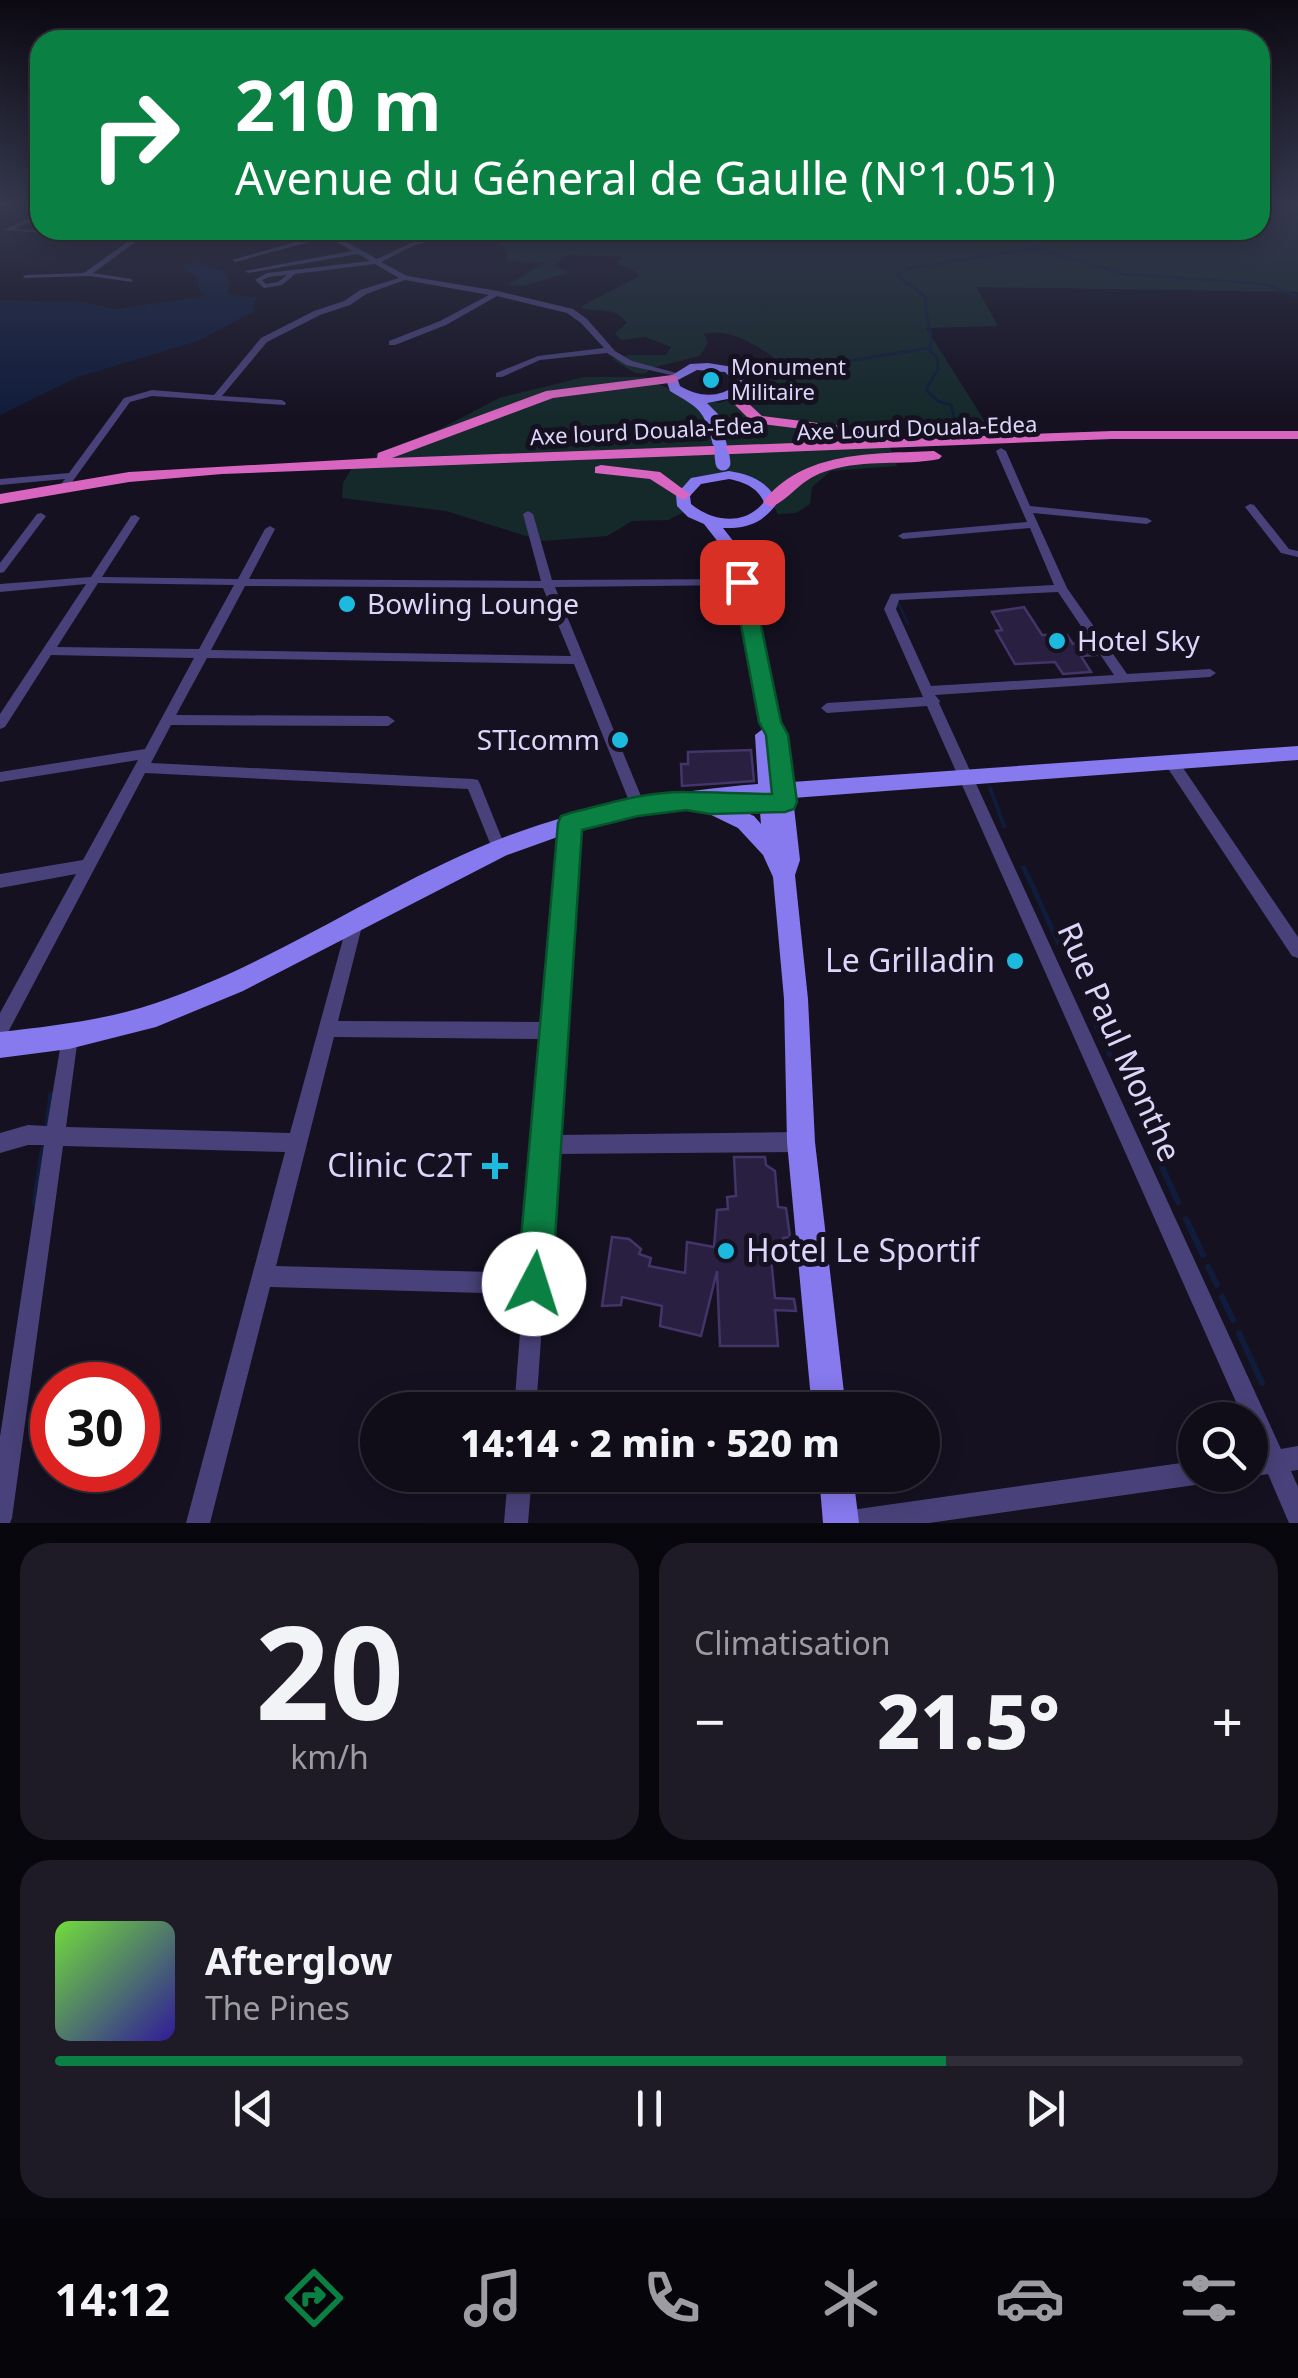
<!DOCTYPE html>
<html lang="fr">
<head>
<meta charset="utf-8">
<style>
  body { margin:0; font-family:"Noto Sans",sans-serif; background:#1e1b26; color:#f1f3f6; height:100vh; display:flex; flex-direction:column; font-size:38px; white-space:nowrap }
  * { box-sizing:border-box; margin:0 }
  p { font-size:32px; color:#9c9ca2 }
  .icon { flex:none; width:55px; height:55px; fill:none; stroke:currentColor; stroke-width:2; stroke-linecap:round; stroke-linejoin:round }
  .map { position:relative; height:1523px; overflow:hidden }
  .details { display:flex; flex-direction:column; gap:20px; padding:20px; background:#09070e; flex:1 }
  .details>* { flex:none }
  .guide { position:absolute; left:30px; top:30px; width:1240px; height:210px; border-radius:30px; box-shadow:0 5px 25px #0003,0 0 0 2px #302d38; background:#0b8043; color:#fff; overflow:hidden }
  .fabs { position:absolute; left:1178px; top:1402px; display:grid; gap:20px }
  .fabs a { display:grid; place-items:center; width:90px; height:90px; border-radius:50%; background:#100d19; box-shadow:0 5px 25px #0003,0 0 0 2px #302d38; font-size:50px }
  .speed { position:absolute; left:30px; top:1362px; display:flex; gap:20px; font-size:50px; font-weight:700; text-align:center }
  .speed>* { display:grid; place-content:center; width:130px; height:130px; border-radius:50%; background:#100d19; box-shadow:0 5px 25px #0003,0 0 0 2px #302d38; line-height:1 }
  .speed .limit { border:15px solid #d22; background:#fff; color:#111 }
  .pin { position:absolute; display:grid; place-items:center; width:85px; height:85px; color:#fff; margin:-42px; border-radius:20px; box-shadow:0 5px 15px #0006 }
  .me { position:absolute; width:110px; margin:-55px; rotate:5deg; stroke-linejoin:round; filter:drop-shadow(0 0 8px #0008) }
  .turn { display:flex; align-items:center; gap:35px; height:210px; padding:0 40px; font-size:45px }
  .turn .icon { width:130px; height:130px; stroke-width:2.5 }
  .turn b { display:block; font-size:70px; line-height:85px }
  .big { font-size:75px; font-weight:800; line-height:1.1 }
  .details .card { flex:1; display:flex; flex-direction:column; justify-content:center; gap:15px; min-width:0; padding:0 35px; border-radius:30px; background:#1e1b26 }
  .details .dial { align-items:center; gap:0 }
  .dial b { font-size:130px; line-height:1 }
  .song { display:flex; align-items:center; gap:30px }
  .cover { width:120px; height:120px; border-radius:15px; background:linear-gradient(135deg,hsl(100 70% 55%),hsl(250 70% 35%)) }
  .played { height:10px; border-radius:5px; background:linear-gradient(90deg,#0b8043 75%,#302d38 75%) }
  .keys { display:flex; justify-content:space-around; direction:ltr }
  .heat { display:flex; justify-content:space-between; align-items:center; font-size:55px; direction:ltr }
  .details .tiles { flex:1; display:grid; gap:20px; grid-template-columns:1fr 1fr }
  .card:last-child { grid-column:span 2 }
  .trip { position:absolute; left:360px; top:1392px; width:580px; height:100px; border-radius:50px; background:#100d19; box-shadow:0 5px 25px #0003,0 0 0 2px #302d38; font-weight:800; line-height:100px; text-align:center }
  .tabs { display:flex; height:160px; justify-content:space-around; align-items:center; background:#06050a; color:#9c9ca2 }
  .tabs .icon { width:70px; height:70px }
  .tabs .on { color:#0b8043 }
  .tabs b { font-size:45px; color:#f1f3f6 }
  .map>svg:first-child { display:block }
  .green { fill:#15292b }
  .water { fill:#101c3b }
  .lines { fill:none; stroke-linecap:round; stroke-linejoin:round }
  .stream-far3 { stroke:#101c3b; stroke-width:2.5 }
  .stream-far2 { stroke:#101c3b; stroke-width:4 }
  .stream-far1 { stroke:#101c3b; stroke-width:5 }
  .stream { stroke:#101c3b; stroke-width:6 }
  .building { fill:#291f40; stroke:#433469; stroke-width:2.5 }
  .minor { fill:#49427a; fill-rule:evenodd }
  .secondary { fill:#8779ee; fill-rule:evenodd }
  .trunk { fill:#d866c1; fill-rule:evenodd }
  .secondary-bridge-far1 { stroke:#8779ee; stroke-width:12 }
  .secondary-bridge { stroke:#8779ee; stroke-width:15 }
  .route { fill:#0b8043; stroke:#07532c; stroke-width:2.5 }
  .poi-dot { fill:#1dbadf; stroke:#151121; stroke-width:4 }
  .labels { text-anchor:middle; stroke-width:10; stroke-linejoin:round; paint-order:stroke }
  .far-poi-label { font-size:22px; fill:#ded6fa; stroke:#151121; text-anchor:start }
  .far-street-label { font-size:22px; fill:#ded6fa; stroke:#151121 }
  .poi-label { font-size:28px; fill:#ded6fa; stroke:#151121; text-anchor:start }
  .near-poi-label { font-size:32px; fill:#ded6fa; stroke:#151121; text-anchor:end }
  .near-street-label { font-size:32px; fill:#ded6fa; stroke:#151121 }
</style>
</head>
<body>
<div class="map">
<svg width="1298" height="1523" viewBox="0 0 1298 1523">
  <rect width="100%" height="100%" fill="#151121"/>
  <path class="green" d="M1260 204H1298V292L976 287 998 326 926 328 991 431 882 427 897 466 831 471 812 487 810 504 796 513 778 514 766 491 729 475 687 487 688 510 668 520 632 521 607 536 542 541 446 511 342 498 343 483 356 461 377 457 375 454 440 429 499 398 584 377H645L675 392 719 403 767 389V380L758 367 773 357C752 343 730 328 704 334L708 342 700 356 651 368 645 374 635 373 612 359 630 355H666L671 347 645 337 621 340 615 333 627 323C615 305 598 314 580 307L639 276 635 270 617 265 623 257 567 255 554 265 567 272 564 274 523 286 508 285 544 263 506 260 508 252 493 238 500 230H1260Z"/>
  <polygon class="water" points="193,262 222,269 230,280 227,294 257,298 252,306 255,311 198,341 78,377 0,415 0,300 81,302 116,309 208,296 199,290 197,277 184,269 184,264"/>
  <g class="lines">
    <g class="stream-far3">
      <polyline points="1036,248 1041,237 1037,230"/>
      <polyline points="825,365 928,348"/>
      <path d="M954 416 951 405 938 401 926 390 938 369 937 357 930 352C935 331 923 318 926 297L896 275 911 268 1036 248 1123 274 1265 284 1296 296"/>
      <polyline points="898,602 908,624"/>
    </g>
    <polyline class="stream-far2" points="990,788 1004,826"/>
    <g class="stream-far1">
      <polyline points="1024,868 1058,942"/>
      <polyline points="1094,1021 1112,1059"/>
      <polyline points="1124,1085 1150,1142"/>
      <polyline points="47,1124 51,1094"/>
      <polyline points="1155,1151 1158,1157"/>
      <polyline points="42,1157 44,1143"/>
    </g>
    <g class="stream">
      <polyline points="1156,1154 1178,1202"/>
      <polyline points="35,1203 42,1154"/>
      <polyline points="1186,1219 1203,1255"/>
      <polyline points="1208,1267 1217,1285"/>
      <polyline points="1222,1297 1233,1320"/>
      <polyline points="1239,1333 1262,1383"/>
    </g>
  </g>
  <g class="building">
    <polygon points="1024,607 1042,635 1067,635 1073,644 1088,643 1096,655 1081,656 1091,672 1063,674 1055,662 1015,664 996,631 1002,630 992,612"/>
    <polygon points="751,750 754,781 682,786 681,764 688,764 688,752"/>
    <polygon points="734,1157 765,1157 766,1165 775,1171 778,1207 786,1208 790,1237 783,1238 784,1247 770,1248 775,1298 794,1299 796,1311 775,1310 778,1346 720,1346 717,1271 701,1336 660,1326 662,1306 622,1297 621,1305 602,1306 612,1237 629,1239 641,1249 639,1254 651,1258 649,1266 685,1273 687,1242 714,1247 717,1210 728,1209 727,1197 736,1196"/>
  </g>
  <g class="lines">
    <g class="minor">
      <polygon points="40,213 40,217 15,229 135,237 145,230 152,230 93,273 131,279 133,282 89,276 23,278 25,275 84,273 130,240 4,230"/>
      <path d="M317 230H325L377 259 411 243 460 231V233L415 245 381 262 407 276 498 291 573 309 587 319 615 351 632 361 680 374 676 376 626 365 607 353 540 360 502 377H496V373L538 356 604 348 581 323 567 313 497 296 446 325 395 345H389V341L440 321 489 295 405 280 366 294 350 305 320 315 267 342 222 396 282 400 286 403 285 405 152 396 130 402 67 489 59 487 65 479 0 485V479L69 473 124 398 152 390 214 395 261 338 314 311 344 301 360 290 399 278 375 264 295 274 282 285 264 288 255 280 267 273 370 261 358 254 248 273 245 271 352 251 328 237 235 262 232 260 323 234ZM287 275 278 282 266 284 262 280 269 277Z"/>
      <path d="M1001 448 1006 451 1030 506 1147 518 1152 521 1147 524 1033 513 1067 588 1127 674 1210 669 1216 673 1210 677 935 695 940 701 939 703 1281 1449 1298 1446V1470L1291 1471 1298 1487V1523H1289L1268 1474 1250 1477 1246 1475H1250V1453L1258 1452 1250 1434V1420H1244L927 706 827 713 821 708 827 703 923 697 884 609 891 594 1054 585 1030 528 903 539 898 536 903 533 1027 522 996 451ZM1058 592 1114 675 931 686 896 609 899 600Z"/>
      <polygon points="1250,504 1254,505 1289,549 1298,551 1298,557 1281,553 1245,507"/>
      <path d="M528 511 533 514 552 580 742 579 748 582 742 585 555 587 645 806 643 810H633L631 806 574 664 207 658 176 715 388 716 395 721 388 726 171 725 151 763 473 779 478 780 480 784 506 849 504 853 499 855 494 853 468 789 145 773 6 1036 0 1038V1013L76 874 0 888V874L83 860 138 760 0 782V772L145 749 194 658 51 655 5 727 0 729V714L86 584 0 592V584L91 577 131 516 135 515 140 518 102 577 238 579 265 529 270 526 275 529 249 579 541 581 523 514ZM98 583 234 585 199 649 57 647ZM245 586 543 588 571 656 211 650Z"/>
      <polygon points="41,513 46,516 4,572 0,573 0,563 37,514"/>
      <polygon points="1172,758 1177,759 1298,937 1298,958 1292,956 1167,767 1165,763 1167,759"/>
      <path d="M570 817 575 819 577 823 556 1135 801 1132 808 1135 811 1142 808 1149 801 1152 554 1154 536 1410H514L523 1294 270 1287 210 1523H186L285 1152 63 1146 12 1518 10 1523H0V1437L44 1145H28L0 1153V1133L28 1125 47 1126 63 1031 69 1028 75 1031 78 1037 66 1127 290 1133 349 917 355 915 361 917 363 922 338 1021 546 1022 563 823 565 819ZM334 1037 545 1039 525 1273 276 1266Z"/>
      <polygon points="1195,1461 1195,1475 1206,1475 1203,1481 1195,1485 929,1523 832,1523 835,1514 844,1511"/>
      <polygon points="508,1475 532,1475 528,1523 504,1523"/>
    </g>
    <g class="secondary">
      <path d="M708 363 733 367 749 384 733 398 707 403 718 414 727 445 720 449 713 445C704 409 700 409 670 391L666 379 690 364ZM697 370 725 372 737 384C719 399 699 397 680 386L678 380Z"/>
      <path d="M729 471C752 475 767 481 778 502 764 522 748 529 723 528L745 556 780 722 787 735 792 782 1298 746V760L793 798 800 860 795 875 808 999 815 1142 846 1410H812L787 1142 784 999 773 877 763 855 738 828 703 811 700 805 591 825 507 855 243 991 156 1027 69 1049 0 1058V1032C53 1026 106 1020 156 1003 274 963 378 889 492 842 577 808 667 791 758 784L755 735 764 728 729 556 704 524 688 517 677 506 676 495 691 478ZM729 479C744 482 757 487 764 502 745 526 713 522 691 504L690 496 701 484ZM759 800 761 824 754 816 725 803Z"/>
      <polygon points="819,1475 853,1475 859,1523 823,1523"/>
    </g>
    <g class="trunk">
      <polygon points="672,375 677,376 677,382 553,398 392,458 1112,431 1298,431 1298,439 1112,439 222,474 129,482 0,504 0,494 129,472 377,458 378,453 546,391"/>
      <polygon points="741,386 748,390 749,404 762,416 858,428 865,432 858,436 753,423 735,405 734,390"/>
      <path d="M934 451 942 456 939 459C903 466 866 459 830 470 800 478 791 499 771 507L763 502C804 450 873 454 934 451Z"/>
      <polygon points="601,465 660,472 691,495 683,500 650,479 595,473 595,467"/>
    </g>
    <polyline class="secondary-bridge-far1" points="720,445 722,459"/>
    <polyline class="secondary-bridge" points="722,456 723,463"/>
  </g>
  <linearGradient id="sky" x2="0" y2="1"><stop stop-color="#0c0912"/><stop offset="0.49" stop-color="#35384e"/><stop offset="1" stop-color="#35384e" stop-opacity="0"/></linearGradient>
  <rect width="1298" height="417" fill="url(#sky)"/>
  <path class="route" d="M742 577 752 582 781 722 788 735 797 802 794 809 785 812 710 814 686 810 638 816 582 830 552 1284 547 1296 534 1301 522 1296 517 1284 558 823 561 816 570 813C607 804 648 791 686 792 715 792 743 794 772 794L766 735 759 722 733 582Z"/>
  <g class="poi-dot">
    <circle cx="711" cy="380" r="10"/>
    <circle cx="347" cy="604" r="10"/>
    <circle cx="1057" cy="641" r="10"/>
    <circle cx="620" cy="740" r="10"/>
    <circle cx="1015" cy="961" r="10"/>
    <path d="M490 1151h10v10h10v10h-10v10h-10v-10h-10v-10h10z"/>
    <circle cx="726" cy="1251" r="10"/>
  </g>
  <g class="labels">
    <g class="far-poi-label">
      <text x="731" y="375">Monument<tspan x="731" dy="25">Militaire</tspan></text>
    </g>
    <g class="far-street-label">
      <text transform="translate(917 428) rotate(-2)" y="8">Axe Lourd Douala-Edea</text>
      <text transform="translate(647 431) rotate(-3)" y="8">Axe lourd Douala-Edea</text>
    </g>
    <g class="poi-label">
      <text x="367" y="614">Bowling Lounge</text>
      <text x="1077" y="651">Hotel Sky</text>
      <text x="600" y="750" text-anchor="end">STIcomm</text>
    </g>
    <g class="near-poi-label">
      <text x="995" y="972">Le Grilladin</text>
      <text x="472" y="1177">Clinic C2T</text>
      <text x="746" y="1262" text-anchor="start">Hotel Le Sportif</text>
    </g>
    <g class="near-street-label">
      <text transform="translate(1119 1042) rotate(66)" y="11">Rue Paul Monthe</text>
    </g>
  </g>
</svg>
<div class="fabs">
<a><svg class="icon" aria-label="search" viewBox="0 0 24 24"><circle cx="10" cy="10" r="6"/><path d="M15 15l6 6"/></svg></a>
</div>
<div class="speed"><div class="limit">30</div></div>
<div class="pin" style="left:742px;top:582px;background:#d93025"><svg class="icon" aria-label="arrive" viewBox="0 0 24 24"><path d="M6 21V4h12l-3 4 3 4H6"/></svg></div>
<svg class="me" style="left:534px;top:1284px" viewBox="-20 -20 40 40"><circle r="19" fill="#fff"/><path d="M0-13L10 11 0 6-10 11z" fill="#0b8043"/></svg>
<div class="trip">14:14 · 2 min · 520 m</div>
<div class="guide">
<div class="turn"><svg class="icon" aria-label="right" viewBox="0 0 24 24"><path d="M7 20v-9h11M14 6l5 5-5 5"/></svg><div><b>210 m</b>Avenue du Géneral de Gaulle (N°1.051)</div></div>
</div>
</div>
<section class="details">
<div class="tiles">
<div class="card dial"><b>20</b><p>km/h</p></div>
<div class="card"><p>Climatisation</p>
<div class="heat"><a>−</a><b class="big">21.5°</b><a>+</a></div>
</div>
<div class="card">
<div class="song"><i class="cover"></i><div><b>Afterglow</b><p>The Pines</p></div></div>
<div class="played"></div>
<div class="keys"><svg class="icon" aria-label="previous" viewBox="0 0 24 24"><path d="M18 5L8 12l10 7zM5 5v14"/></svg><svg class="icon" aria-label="pause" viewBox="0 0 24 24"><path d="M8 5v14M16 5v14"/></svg><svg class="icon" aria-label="next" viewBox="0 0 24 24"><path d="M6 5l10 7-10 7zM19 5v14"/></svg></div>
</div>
</div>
</section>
<nav class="tabs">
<b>14:12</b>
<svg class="icon on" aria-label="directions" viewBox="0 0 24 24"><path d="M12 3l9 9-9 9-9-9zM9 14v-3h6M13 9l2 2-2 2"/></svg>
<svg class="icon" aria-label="music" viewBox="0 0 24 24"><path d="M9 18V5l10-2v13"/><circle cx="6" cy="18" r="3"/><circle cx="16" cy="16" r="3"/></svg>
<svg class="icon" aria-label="phone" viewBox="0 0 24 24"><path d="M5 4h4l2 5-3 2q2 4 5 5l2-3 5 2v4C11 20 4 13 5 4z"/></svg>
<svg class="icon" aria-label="climate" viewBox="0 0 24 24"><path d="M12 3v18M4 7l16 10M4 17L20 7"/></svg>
<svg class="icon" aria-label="car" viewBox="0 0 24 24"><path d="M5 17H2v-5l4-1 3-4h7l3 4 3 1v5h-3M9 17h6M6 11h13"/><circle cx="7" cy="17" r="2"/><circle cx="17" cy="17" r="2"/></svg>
<svg class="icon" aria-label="filters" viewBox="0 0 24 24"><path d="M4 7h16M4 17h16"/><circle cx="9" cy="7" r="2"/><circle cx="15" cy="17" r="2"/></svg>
</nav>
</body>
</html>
